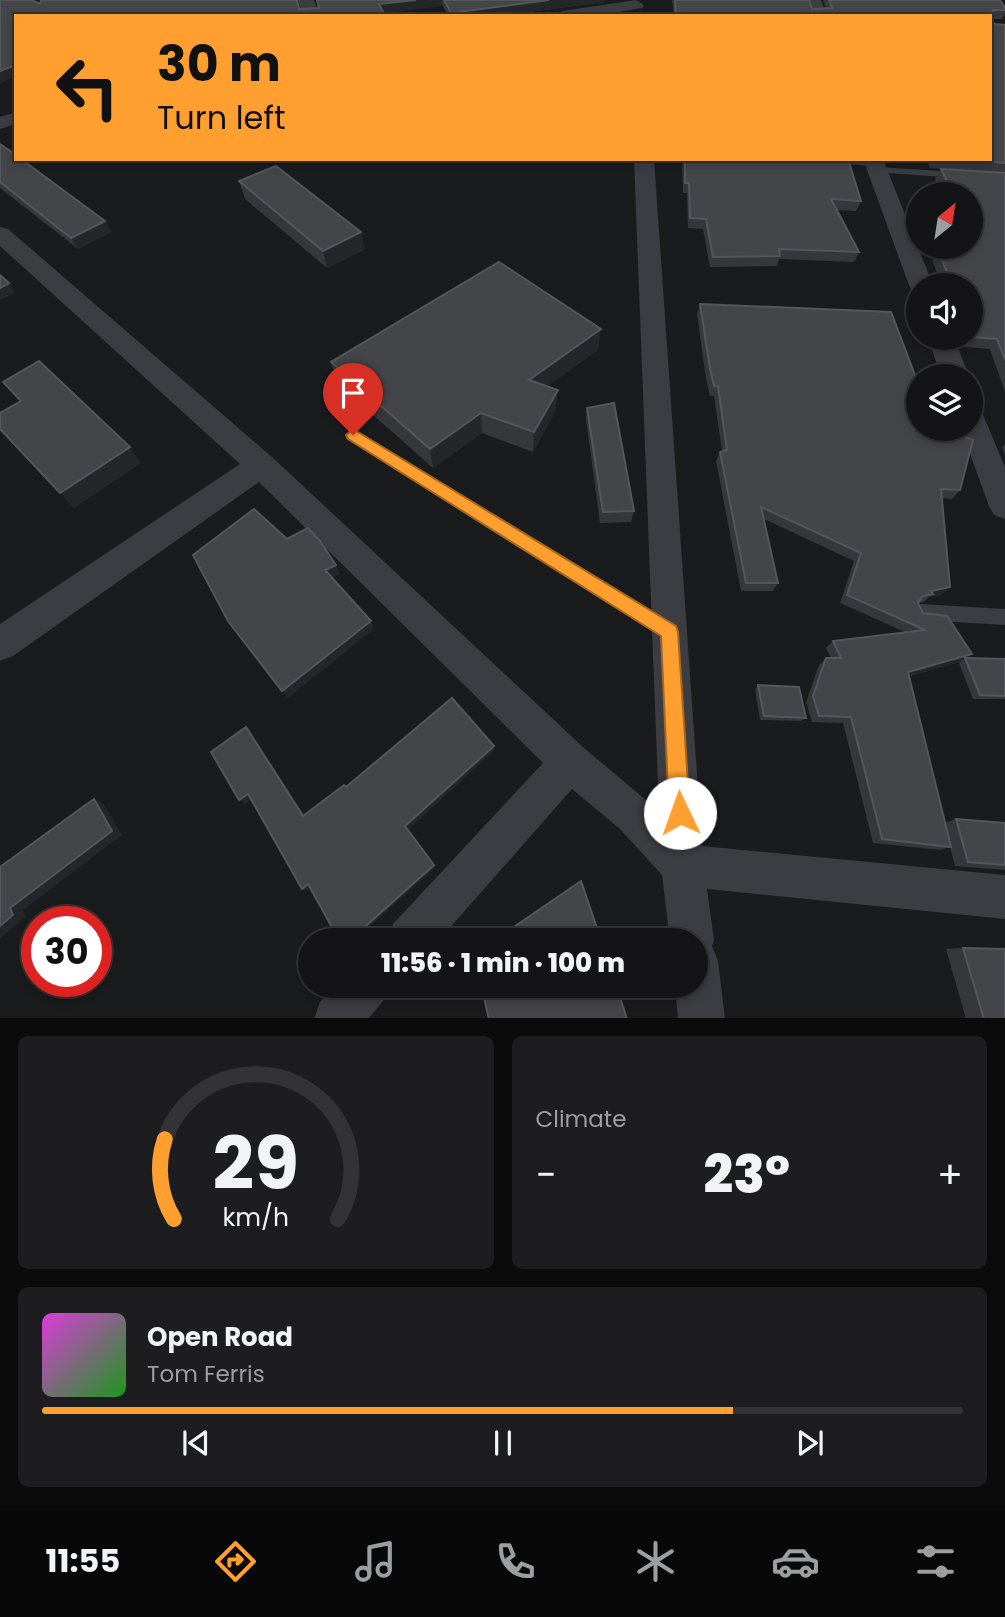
<!DOCTYPE html>
<html lang="en">
<head>
<meta charset="utf-8">
<style>
  body { margin:0; font-family:Poppins,sans-serif; background:#1d1d1f; color:#f1f3f6; height:100vh; display:flex; flex-direction:column; font-size:26px; white-space:nowrap }
  * { box-sizing:border-box; margin:0 }
  p { font-size:23px; color:#9d9ea1 }
  .icon { flex:none; width:38px; height:38px; fill:none; stroke:currentColor; stroke-width:2; stroke-linecap:round; stroke-linejoin:round }
  .map { position:relative; height:1018px; overflow:hidden }
  .details { display:flex; flex-direction:column; gap:18px; padding:18px; background:#0b0b0c; flex:1 }
  .details>* { flex:none }
  .hud { position:absolute; left:14px; top:14px; width:978px; height:147px; border-radius:0px; box-shadow:0 4px 10px #0003,0 0 0 2px #333335; background:#ff9f30; color:#111; overflow:hidden }
  .needle { width:46px; rotate:30deg }
  .buttons { position:absolute; left:906px; top:182px; display:grid; gap:14px }
  .buttons a { display:grid; place-items:center; width:77px; height:77px; border-radius:50%; background:#141416; box-shadow:0 4px 10px #0003,0 0 0 2px #333335; font-size:35px }
  .speed { position:absolute; left:21px; top:906px; display:flex; gap:14px; font-size:35px; font-weight:700; text-align:center }
  .speed>* { display:grid; place-content:center; width:91px; height:91px; border-radius:50%; background:#141416; box-shadow:0 4px 10px #0003,0 0 0 2px #333335; line-height:1 }
  .speed .limit { border:10px solid #d22; background:#fff; color:#111 }
  .pin { position:absolute; display:grid; place-items:center; width:60px; height:60px; color:#fff; margin:-72px -30px; border-radius:50% 50% 50% 0; rotate:-45deg; box-shadow:0 0 7px #0007 }
  .pin .icon { rotate:45deg }
  .me { position:absolute; width:77px; margin:-38px; rotate:357deg; stroke-linejoin:round; filter:drop-shadow(0 0 5px #0008) }
  .turn { display:flex; align-items:center; gap:24px; height:147px; padding:0 28px; font-size:32px }
  .turn .icon { width:91px; height:91px; stroke-width:2.5 }
  .turn b { display:block; font-size:49px; line-height:60px }
  .big { font-size:52px; font-weight:800; line-height:1.1 }
  .details .widget { flex:1; display:flex; flex-direction:column; justify-content:center; gap:10px; min-width:0; padding:0 24px; border-radius:10px; background:#1d1d1f }
  .details .dial { align-items:center; gap:0 }
  .dial svg { height:182px; overflow:visible; fill:none; stroke:#333335; stroke-width:7; stroke-linecap:round; text-anchor:middle }
  .dial text { fill:#f1f3f6; stroke:none }
  .song { display:flex; align-items:center; gap:21px }
  .cover { width:84px; height:84px; border-radius:10px; background:linear-gradient(135deg,hsl(300 70% 55%),hsl(120 70% 35%)) }
  .played { height:7px; border-radius:4px; background:linear-gradient(90deg,#ff9f30 75%,#333335 75%) }
  .keys { display:flex; justify-content:space-around; direction:ltr }
  .heat { display:flex; justify-content:space-between; align-items:center; font-size:38px; direction:ltr }
  .details .tiles { flex:1; display:grid; gap:18px; grid-template-columns:1fr 1fr }
  .widget:last-child { grid-column:span 2 }
  .trip { position:absolute; left:298px; top:928px; width:410px; height:70px; border-radius:35px; background:#141416; box-shadow:0 4px 10px #0003,0 0 0 2px #333335; font-weight:800; line-height:70px; text-align:center }
  .tab-bar { display:flex; height:112px; justify-content:space-around; align-items:center; background:#080809; color:#9d9ea1 }
  .tab-bar .icon { width:49px; height:49px }
  .tab-bar .selected { color:#ff9f30 }
  .tab-bar b { font-size:32px; color:#f1f3f6 }
  .map>svg:first-child { display:block }
  .lines { fill:none; stroke-linecap:round; stroke-linejoin:round }
  .service { fill:#3b3d42; fill-rule:evenodd }
  .minor { fill:#3b3d42; fill-rule:evenodd }
  .wall { fill:#36373b }
  .shaded-wall { fill:#252629 }
  .building { fill:#434549; stroke:#53565b; stroke-width:2 }
  .route { fill:#ff9f30; stroke:#a6671f; stroke-width:2 }
</style>
</head>
<body>
<div class="map">
<svg width="1005" height="1019" viewBox="0 0 1005 1019">
  <rect width="100%" height="100%" fill="#1a1b1d"/>
  <g class="lines">
    <g class="service">
      <polygon points="811,159 865,159 879,163 874,166 816,162"/>
      <polygon points="877,167 958,172 963,175 958,178 873,172 873,168"/>
      <polygon points="353,428 675,626 678,632 675,638 669,640 663,638 348,438 346,434"/>
      <polygon points="921,604 1005,609 1005,625 921,620 915,618 912,612 915,606"/>
    </g>
    <g class="minor">
      <polygon points="298,0 314,0 319,16 303,16"/>
      <polygon points="636,0 644,5 642,8 596,16 554,16 562,11"/>
      <polygon points="805,0 821,0 827,16 811,16"/>
      <polygon points="16,112 16,124 0,129 0,117"/>
      <polygon points="634,159 654,159 702,846 1005,875 1005,919 707,889 714,940 712,946 718,961 725,1019 678,1019 675,985 695,985 695,940 670,940 662,875 620,829 572,789 439,940 387,940 393,924 543,763 259,482 13,656 0,661 0,624 240,464 0,246 0,227 8,229 272,457 584,748 659,811"/>
      <polygon points="863,159 883,159 933,285 919,285 919,292 912,291 909,285"/>
      <polygon points="928,338 954,338 969,376 941,376"/>
      <polygon points="971,407 981,410 1005,467 1005,519 994,515 989,506 961,429 971,429"/>
      <polygon points="336,985 390,985 383,1001 368,1019 314,1019 320,1002"/>
    </g>
  </g>
  <g class="wall">
    <polygon points="316,0 605,0 605,2 499,16 448,16 443,6 16,16 40,4 318,8"/>
    <polygon points="672,0 809,0 812,9 826,9 823,0 1000,0 1005,8 1005,13 1002,19 992,19 992,22 995,24 1005,25 1005,173 930,168 926,159 990,159 990,16 674,16"/>
    <polygon points="0,144 105,221 111,232 78,249 0,188"/>
    <polygon points="682,159 848,159 861,201 856,211 837,210 859,252 854,262 779,259 777,266 710,267 703,229 688,228 687,193 683,193"/>
    <polygon points="941,169 1005,173 1005,392 990,349 965,347 961,338 971,338 971,285 942,285 927,247 971,247 971,194 943,194 935,179"/>
    <polygon points="239,181 365,249 327,268 245,199"/>
    <polygon points="700,304 919,429 960,490 952,499 942,498 950,587 941,595 929,597 924,602 918,603 923,613 966,658 1005,659 1005,699 973,699 959,663 960,662 909,676 945,823 956,819 1005,823 1005,870 955,866 950,847 940,850 873,843 843,723 812,722 806,702 819,665 826,658 831,658 826,648 833,641 905,632 840,603 854,561 764,519 778,583 773,591 741,591 716,461 720,452 722,451 714,396 710,396 706,379 697,314"/>
    <polygon points="598,350 547,386 556,410 533,452 482,433 433,468 337,383 331,362"/>
    <polygon points="587,408 634,511 631,522 600,523 586,419"/>
    <polygon points="1005,444 1005,455 1002,447"/>
    <polygon points="758,685 806,718 801,721 760,720 755,689"/>
    <polygon points="963,948 1005,1019 966,1019 946,949"/>
  </g>
  <g class="shaded-wall">
    <polygon points="416,0 442,0 443,6 380,14 379,4"/>
    <polygon points="549,0 605,0 605,2 499,16 451,16 451,13"/>
    <polygon points="16,65 16,77 0,83 0,71"/>
    <polygon points="105,221 111,232 78,249 71,238"/>
    <polygon points="361,232 365,249 327,268 323,251"/>
    <polygon points="9,283 16,293 0,300 0,288"/>
    <polygon points="601,329 598,350 528,400 529,380"/>
    <polygon points="558,390 556,410 533,452 534,432"/>
    <polygon points="481,413 482,433 433,468 430,449"/>
    <polygon points="130,447 141,463 74,508 60,493"/>
    <polygon points="336,565 340,574 329,579 325,570"/>
    <polygon points="950,587 941,595 929,597 933,594 931,591"/>
    <polygon points="371,621 374,629 288,698 282,691"/>
    <polygon points="972,654 960,662 899,679 908,672"/>
    <polygon points="246,727 251,733 308,820 303,816"/>
    <polygon points="494,746 494,751 408,830 405,826"/>
    <polygon points="248,794 254,798 245,804 239,800"/>
    <polygon points="94,799 103,803 122,835 23,910 26,917 0,938 0,926 10,908"/>
    <polygon points="434,865 435,868 354,940 350,940"/>
    <polygon points="308,884 313,886 306,891 302,889"/>
  </g>
  <g class="building">
    <polygon points="0,0 32,0 40,4 41,0 297,0 299,9 319,8 317,0 416,0 379,4 385,16 16,16 16,65 0,71"/>
    <polygon points="444,0 549,0 451,13"/>
    <polygon points="675,0 809,0 812,9 832,8 829,0 1000,0 1005,8 1005,10 993,10 992,22 995,24 1005,25 1005,163 955,159 990,159 990,16 676,16"/>
    <polygon points="0,144 16,155 16,159 21,159 105,221 71,238 0,182"/>
    <polygon points="685,159 848,159 861,201 831,199 859,252 779,249 780,256 713,257 706,219 690,218 689,183 685,183"/>
    <polygon points="276,166 361,232 323,251 239,181"/>
    <polygon points="941,169 1005,173 1005,360 997,339 972,337 971,285 952,285 937,247 971,247 971,194 953,194"/>
    <polygon points="499,262 601,329 529,380 558,390 534,432 481,413 430,449 331,362"/>
    <polygon points="0,275 9,283 0,288"/>
    <polygon points="700,304 891,312 919,386 919,429 943,429 973,440 960,490 941,489 950,587 931,591 933,594 923,596 918,603 923,613 947,616 972,654 908,672 951,847 882,839 851,717 819,716 813,696 826,658 841,658 833,641 925,630 847,595 861,553 761,507 778,583 746,583 720,452 727,450 718,386 714,386 710,369"/>
    <polygon points="39,361 130,447 60,493 0,429 0,413 21,401 3,382"/>
    <polygon points="614,403 634,511 603,512 587,408"/>
    <polygon points="254,509 287,539 308,528 320,541 336,565 325,570 371,621 282,691 228,621 193,555"/>
    <polygon points="965,658 1005,659 1005,696 980,695"/>
    <polygon points="758,685 799,687 806,718 764,716"/>
    <polygon points="452,698 494,746 405,826 434,865 350,940 339,940 308,884 302,889 248,794 239,800 211,752 246,727 303,816 344,785 346,787"/>
    <polygon points="94,799 112,831 10,908 13,915 0,926 0,867"/>
    <polygon points="956,819 1005,823 1005,865 968,862"/>
    <polygon points="581,881 601,940 495,940"/>
    <polygon points="963,948 1005,949 1005,1019 984,1019"/>
    <polygon points="481,985 616,985 627,1019 489,1019"/>
  </g>
  <polygon class="route" points="353,429 676,626 678,632 690,813 687,820 680,823 672,820 669,813 661,636 348,439 346,435"/>
</svg>
<div class="buttons">
<a><svg class="needle" viewBox="-14 -14 28 28"><path d="M0-13l5 13h-10z" fill="#e53935"/><path d="M0 13l5-13h-10z" fill="#9d9ea1"/></svg></a>
<a><svg class="icon" aria-label="sound" viewBox="0 0 24 24"><path d="M4 9h4l5-4v14l-5-4H4zM17 9q2 3 0 6"/></svg></a>
<a><svg class="icon" aria-label="layers" viewBox="0 0 24 24"><path d="M12 4l9 5-9 5-9-5zM3 14l9 5 9-5"/></svg></a>
</div>
<div class="speed"><div class="limit">30</div></div>
<div class="pin" style="left:353px;top:435px;background:#d93025"><svg class="icon" aria-label="arrive" viewBox="0 0 24 24"><path d="M6 21V4h12l-3 4 3 4H6"/></svg></div>
<svg class="me" style="left:680px;top:813px" viewBox="-20 -20 40 40"><circle r="19" fill="#fff"/><path d="M0-13L10 11 0 6-10 11z" fill="#ff9f30"/></svg>
<div class="trip">11:56 · 1 min · 100 m</div>
<div class="hud">
<div class="turn"><svg class="icon" aria-label="left" viewBox="0 0 24 24"><path d="M17 20v-9H6M10 6l-5 5 5 5"/></svg><div><b>30 m</b>Turn left</div></div>
</div>
</div>
<section class="details">
<div class="tiles">
<div class="widget dial"><svg viewBox="0 0 100 80">
<path d="M14 69A42 42 0 1 1 86 69"/>
<path d="M14 69A42 42 0 0 1 10 34" stroke="#ff9f30"/>
<text x="50" y="56" font-size="32" font-weight="700">29</text>
<text x="50" y="72" font-size="11">km/h</text>
</svg></div>
<div class="widget"><p>Climate</p>
<div class="heat"><a>−</a><b class="big">23°</b><a>+</a></div>
</div>
<div class="widget">
<div class="song"><i class="cover"></i><div><b>Open Road</b><p>Tom Ferris</p></div></div>
<div class="played"></div>
<div class="keys"><svg class="icon" aria-label="previous" viewBox="0 0 24 24"><path d="M18 5L8 12l10 7zM5 5v14"/></svg><svg class="icon" aria-label="pause" viewBox="0 0 24 24"><path d="M8 5v14M16 5v14"/></svg><svg class="icon" aria-label="next" viewBox="0 0 24 24"><path d="M6 5l10 7-10 7zM19 5v14"/></svg></div>
</div>
</div>
</section>
<nav class="tab-bar">
<b>11:55</b>
<svg class="icon selected" aria-label="directions" viewBox="0 0 24 24"><path d="M12 3l9 9-9 9-9-9zM9 14v-3h6M13 9l2 2-2 2"/></svg>
<svg class="icon" aria-label="music" viewBox="0 0 24 24"><path d="M9 18V5l10-2v13"/><circle cx="6" cy="18" r="3"/><circle cx="16" cy="16" r="3"/></svg>
<svg class="icon" aria-label="phone" viewBox="0 0 24 24"><path d="M5 4h4l2 5-3 2q2 4 5 5l2-3 5 2v4C11 20 4 13 5 4z"/></svg>
<svg class="icon" aria-label="climate" viewBox="0 0 24 24"><path d="M12 3v18M4 7l16 10M4 17L20 7"/></svg>
<svg class="icon" aria-label="car" viewBox="0 0 24 24"><path d="M5 17H2v-5l4-1 3-4h7l3 4 3 1v5h-3M9 17h6M6 11h13"/><circle cx="7" cy="17" r="2"/><circle cx="17" cy="17" r="2"/></svg>
<svg class="icon" aria-label="filters" viewBox="0 0 24 24"><path d="M4 7h16M4 17h16"/><circle cx="9" cy="7" r="2"/><circle cx="15" cy="17" r="2"/></svg>
</nav>
</body>
</html>
